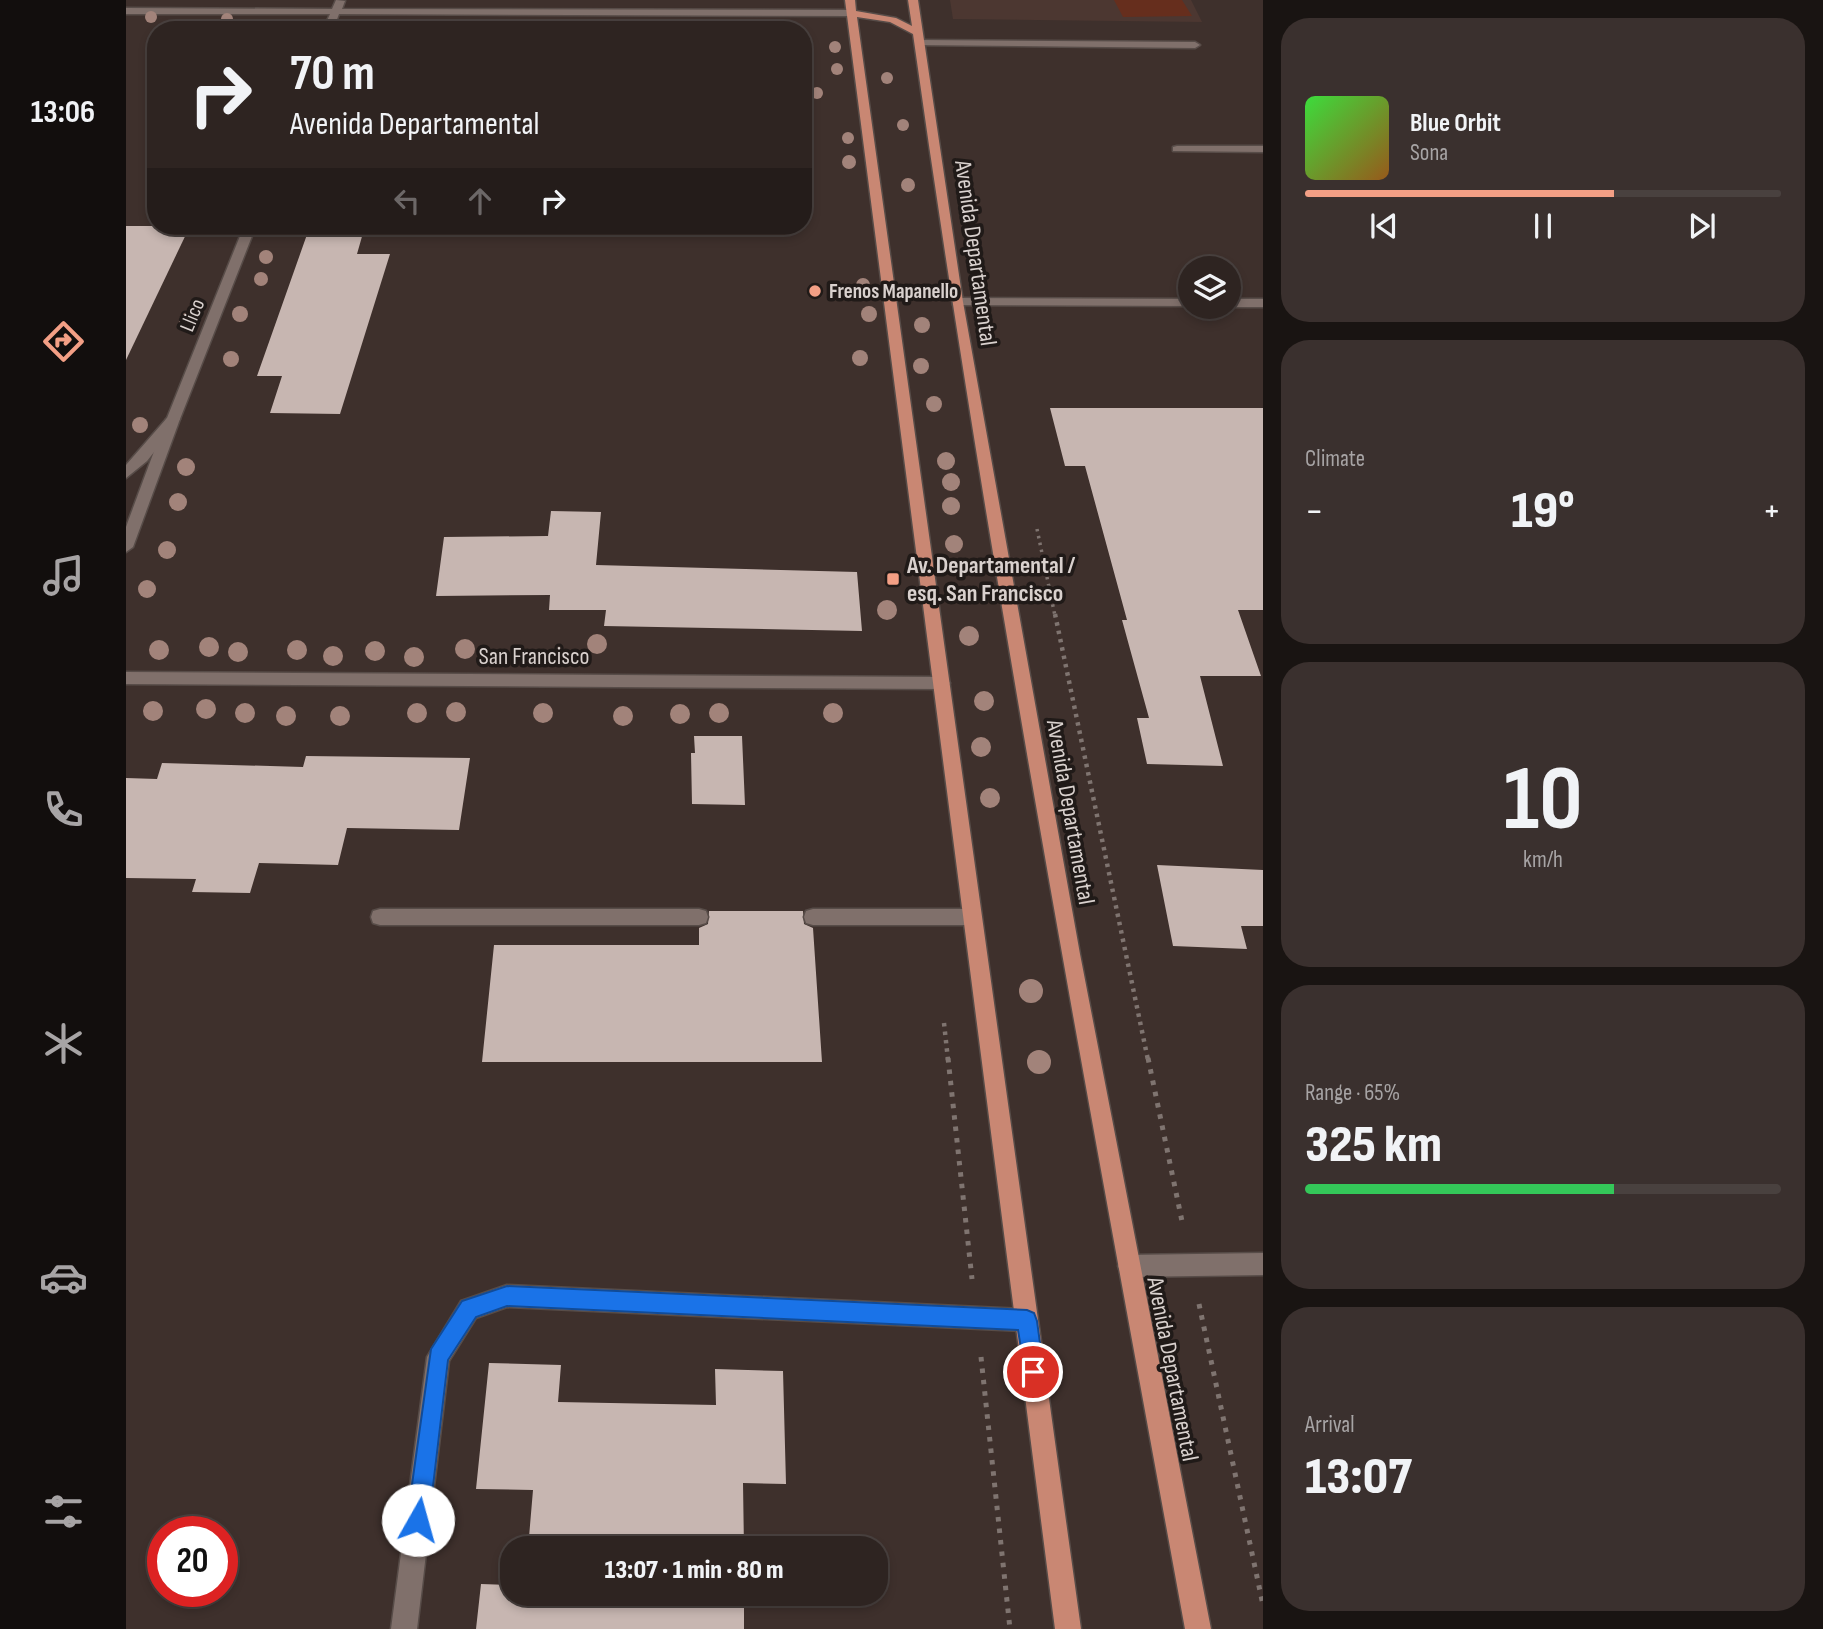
<!DOCTYPE html>
<html lang="en">
<head>
<meta charset="utf-8">
<style>
  body { margin:0; font-family:"Sofia Sans Condensed",sans-serif; background:#3a302e; color:#f1f3f6; height:100vh; display:flex; flex-direction:column; font-size:26px; white-space:nowrap }
  * { box-sizing:border-box; margin:0 }
  p { font-size:23px; color:#a7a4a5 }
  .icon { flex:none; width:38px; height:38px; fill:none; stroke:currentColor; stroke-width:2; stroke-linecap:round; stroke-linejoin:round }
  .map { position:relative; flex:1; overflow:hidden }
  .sheet { display:flex; flex-direction:column; gap:18px; padding:18px; background:#191412; width:560px }
  .sheet>* { flex:none }
  .hud { position:absolute; left:21px; top:21px; width:665px; height:214px; border-radius:28px; box-shadow:0 4px 10px #0003,0 0 0 2px #49413f; background:#2e2421; color:#f1f3f6; overflow:hidden }
  .controls { position:absolute; left:1052px; top:256px; display:grid; gap:14px }
  .controls a { display:grid; place-items:center; width:63px; height:63px; border-radius:50%; background:#2e2421; box-shadow:0 4px 10px #0003,0 0 0 2px #49413f; font-size:35px }
  .speed { position:absolute; left:21px; top:1516px; display:flex; gap:14px; font-size:35px; font-weight:700; text-align:center }
  .speed>* { display:grid; place-content:center; width:91px; height:91px; border-radius:50%; background:#2e2421; box-shadow:0 4px 10px #0003,0 0 0 2px #49413f; line-height:1 }
  .speed .limit { border:10px solid #d22; background:#fff; color:#111 }
  .pin { position:absolute; display:grid; place-items:center; width:60px; height:60px; color:#fff; margin:-30px; border:4px solid #fff; border-radius:50%; box-shadow:0 2px 7px #0007 }
  .me { position:absolute; width:77px; margin:-38px; rotate:7deg; stroke-linejoin:round; filter:drop-shadow(0 0 5px #0008) }
  .turn { display:flex; align-items:center; gap:24px; height:147px; padding:0 28px; font-size:32px }
  .turn .icon { width:91px; height:91px; stroke-width:2.5 }
  .turn b { display:block; font-size:49px; line-height:60px }
  .lanes { display:flex; align-items:center; height:66px; padding:0 28px; background:#0003; justify-content:center; gap:35px; direction:ltr }
  .lanes .off { opacity:.35 }
  .big { font-size:52px; font-weight:800; line-height:1.1 }
  .sheet .widget { flex:1; display:flex; flex-direction:column; justify-content:center; gap:10px; min-width:0; padding:0 24px; border-radius:28px; background:#3a302e }
  .sheet .dial { align-items:center; gap:0 }
  .dial b { font-size:91px; line-height:1 }
  .song { display:flex; align-items:center; gap:21px }
  .cover { width:84px; height:84px; border-radius:10px; background:linear-gradient(135deg,hsl(120 70% 55%),hsl(30 70% 35%)) }
  .played { height:7px; border-radius:4px; background:linear-gradient(90deg,#f39f85 65%,#49413f 65%) }
  .keys { display:flex; justify-content:space-around; direction:ltr }
  .heat { display:flex; justify-content:space-between; align-items:center; font-size:38px; direction:ltr }
  .charge { height:10px; border-radius:5px; background:linear-gradient(90deg,#34c759 65%,#49413f 0) }
  .trip { position:absolute; left:374px; top:1536px; width:388px; height:70px; border-radius:28px; background:#2e2421; box-shadow:0 4px 10px #0003,0 0 0 2px #49413f; font-weight:800; line-height:70px; text-align:center }
  main { display:flex; flex:1; min-height:0 }
  .tabs { display:flex; flex-direction:column; width:126px; justify-content:space-around; align-items:center; background:#120e0d; color:#a7a4a5 }
  .tabs .icon { width:49px; height:49px }
  .tabs .on { color:#f39f85 }
  .tabs b { font-size:32px; color:#f1f3f6 }
  .map>svg:first-child { display:block }
  .built { fill:#4c3731 }
  .green { fill:#662e1d }
  .building { fill:#c7b6b1 }
  .lines { fill:none; stroke-linecap:round; stroke-linejoin:round }
  .service-casing { stroke:#574c48; stroke-width:3 }
  .minor-casing { stroke:#574c48; stroke-width:3 }
  .tertiary-casing { stroke:#574c48; stroke-width:3 }
  .primary-casing { stroke:#574c48; stroke-width:3 }
  .path-far2 { stroke:#7f7470; stroke-width:3.5; stroke-dasharray:2.5 4.5; stroke-linecap:butt }
  .path-far1 { stroke:#7f7470; stroke-width:4.5; stroke-dasharray:3.5 5; stroke-linecap:butt }
  .path { stroke:#7f7470; stroke-width:5; stroke-dasharray:4.5 7; stroke-linecap:butt }
  .service { fill:#80706b; fill-rule:evenodd }
  .minor { fill:#80706b; fill-rule:evenodd }
  .tertiary { fill:#80706b; fill-rule:evenodd }
  .primary { fill:#c98773; fill-rule:evenodd }
  .tree { fill:#a2837a }
  .route { fill:#1a73e8; stroke:#114b97; stroke-width:2 }
  .poi-dot { fill:#f39f85; stroke:#201a18; stroke-width:2.5 }
  .labels { text-anchor:middle; stroke-width:7; stroke-linejoin:round; paint-order:stroke }
  .far-poi-label { font-size:21px; font-weight:bold; fill:#d9d1ce; stroke:#201a18; text-anchor:start }
  .far-street-label { font-size:21px; fill:#d9d1ce; stroke:#201a18 }
  .street-label { font-size:24px; fill:#d9d1ce; stroke:#201a18 }
  .poi-label { font-size:24px; font-weight:bold; fill:#d9d1ce; stroke:#201a18; text-anchor:start }
</style>
</head>
<body>
<main>
<nav class="tabs">
<b>13:06</b>
<svg class="icon on" aria-label="directions" viewBox="0 0 24 24"><path d="M12 3l9 9-9 9-9-9zM9 14v-3h6M13 9l2 2-2 2"/></svg>
<svg class="icon" aria-label="music" viewBox="0 0 24 24"><path d="M9 18V5l10-2v13"/><circle cx="6" cy="18" r="3"/><circle cx="16" cy="16" r="3"/></svg>
<svg class="icon" aria-label="phone" viewBox="0 0 24 24"><path d="M5 4h4l2 5-3 2q2 4 5 5l2-3 5 2v4C11 20 4 13 5 4z"/></svg>
<svg class="icon" aria-label="climate" viewBox="0 0 24 24"><path d="M12 3v18M4 7l16 10M4 17L20 7"/></svg>
<svg class="icon" aria-label="car" viewBox="0 0 24 24"><path d="M5 17H2v-5l4-1 3-4h7l3 4 3 1v5h-3M9 17h6M6 11h13"/><circle cx="7" cy="17" r="2"/><circle cx="17" cy="17" r="2"/></svg>
<svg class="icon" aria-label="filters" viewBox="0 0 24 24"><path d="M4 7h16M4 17h16"/><circle cx="9" cy="7" r="2"/><circle cx="15" cy="17" r="2"/></svg>
</nav>
<div class="map">
<svg width="1137" height="1629" viewBox="0 0 1137 1629">
  <rect width="100%" height="100%" fill="#3e302c"/>
  <polygon class="built" points="824,0 1065,0 1076,22 827,19"/>
  <polygon class="green" points="988,0 1056,0 1066,16 997,17"/>
  <g class="building">
    <polygon points="0,226 64,226 0,360"/>
    <polygon points="184,226 239,226 231,254 264,254 214,414 144,413 156,376 131,376"/>
    <polygon points="924,408 1137,408 1137,610 1112,610 1135,676 1074,676 1097,766 1021,764 1011,718 1023,718 996,620 1001,620 959,466 939,466"/>
    <polygon points="425,511 475,512 470,565 731,572 736,631 478,626 480,610 423,610 424,595 310,596 318,537 422,536"/>
    <polygon points="568,736 616,736 619,805 566,804 565,753 569,753"/>
    <polygon points="180,756 344,758 333,830 221,828 212,865 133,863 124,893 66,892 70,879 0,878 0,778 31,779 36,763 177,767"/>
    <polygon points="1031,865 1137,870 1137,926 1115,926 1121,949 1047,946"/>
    <polygon points="583,911 677,911 678,924 687,928 696,1062 356,1062 368,945 573,945 573,928 582,924"/>
    <polygon points="363,1363 435,1365 432,1402 590,1405 589,1369 657,1371 660,1484 617,1483 618,1549 402,1549 407,1490 350,1489"/>
    <polygon points="355,1584 387,1585 387,1594 618,1594 618,1629 350,1629"/>
  </g>
  <g class="lines">
    <defs>
      <g id="service">
        <polygon points="794,40 1069,42 1074,45 1069,48 791,45 789,43"/>
        <polygon points="254,909 573,909 580,911 582,917 580,923 573,925 254,925 247,923 245,917 247,911"/>
        <polygon points="687,909 846,909 853,911 855,917 853,923 846,925 687,925 680,923 678,917 680,911"/>
        <polygon points="1137,1253 1137,1275 1003,1277 995,1274 992,1266 995,1258 1003,1255"/>
        <polygon points="381,1285 900,1309 908,1312 911,1320 908,1328 900,1331 381,1307 350,1318 323,1361 291,1629 265,1629 301,1357 335,1301"/>
      </g>
      <g id="minor">
        <polygon points="1051,146 1137,146 1137,152 1047,151 1047,147"/>
        <polygon points="831,298 1064,299 1066,306 827,305 827,299"/>
        <rect x="1102" y="299" width="35" height="8"/>
        <polygon points="47,415 54,419 7,547 0,552 0,527 40,419"/>
        <polygon points="0,672 816,677 824,683 816,689 0,684"/>
      </g>
      <g id="tertiary">
        <polygon points="210,0 219,1 216,9 726,10 731,13 726,16 213,14 207,30 197,30 204,14 0,14 0,8 206,9"/>
        <polygon points="118,226 130,226 54,419 21,461 0,478 0,465 41,418"/>
      </g>
      <path id="primary" d="M719 0H729L730 11 770 18 786 26 782 0H792L837 302 954 954 1085 1629H1059C962 1099 862 568 787 34L764 22 731 17 955 1629H929Z"/>
    </defs>
    <use href="#service" class="service-casing"/>
    <use href="#minor" class="minor-casing"/>
    <use href="#tertiary" class="tertiary-casing"/>
    <use href="#primary" class="primary-casing"/>
    <polyline class="path-far2" points="911,529 929,616"/>
    <g class="path-far1">
      <polyline points="929,614 1022,1060"/>
      <polyline points="818,1023 822,1060"/>
    </g>
    <g class="path">
      <polyline points="822,1058 846,1279"/>
      <polyline points="1022,1058 1057,1226"/>
      <polyline points="1073,1304 1137,1605"/>
      <polyline points="855,1357 884,1629"/>
    </g>
    <use href="#service" class="service"/>
    <use href="#minor" class="minor"/>
    <use href="#tertiary" class="tertiary"/>
    <use href="#primary" class="primary"/>
  </g>
  <g class="tree">
    <circle cx="25" cy="17" r="6"/>
    <circle cx="101" cy="19" r="6"/>
    <circle cx="709" cy="47" r="6"/>
    <circle cx="711" cy="69" r="6"/>
    <circle cx="761" cy="78" r="6"/>
    <circle cx="691" cy="93" r="6"/>
    <circle cx="777" cy="125" r="6"/>
    <circle cx="722" cy="138" r="6"/>
    <circle cx="723" cy="162" r="7"/>
    <circle cx="782" cy="185" r="7"/>
    <circle cx="140" cy="257" r="7"/>
    <circle cx="135" cy="279" r="7"/>
    <circle cx="737" cy="285" r="7"/>
    <circle cx="114" cy="314" r="8"/>
    <circle cx="743" cy="314" r="8"/>
    <circle cx="61" cy="321" r="8"/>
    <circle cx="796" cy="325" r="8"/>
    <circle cx="734" cy="358" r="8"/>
    <circle cx="105" cy="359" r="8"/>
    <circle cx="795" cy="366" r="8"/>
    <circle cx="808" cy="404" r="8"/>
    <circle cx="14" cy="425" r="8"/>
    <circle cx="820" cy="461" r="9"/>
    <circle cx="60" cy="467" r="9"/>
    <circle cx="825" cy="482" r="9"/>
    <circle cx="52" cy="502" r="9"/>
    <circle cx="825" cy="506" r="9"/>
    <circle cx="828" cy="544" r="9"/>
    <circle cx="41" cy="550" r="9"/>
    <circle cx="21" cy="589" r="9"/>
    <circle cx="761" cy="610" r="10"/>
    <circle cx="843" cy="636" r="10"/>
    <circle cx="471" cy="644" r="10"/>
    <circle cx="83" cy="647" r="10"/>
    <circle cx="339" cy="649" r="10"/>
    <circle cx="33" cy="650" r="10"/>
    <circle cx="171" cy="650" r="10"/>
    <circle cx="249" cy="651" r="10"/>
    <circle cx="112" cy="652" r="10"/>
    <circle cx="207" cy="656" r="10"/>
    <circle cx="288" cy="657" r="10"/>
    <circle cx="858" cy="701" r="10"/>
    <circle cx="80" cy="709" r="10"/>
    <circle cx="27" cy="711" r="10"/>
    <circle cx="330" cy="712" r="10"/>
    <circle cx="119" cy="713" r="10"/>
    <circle cx="291" cy="713" r="10"/>
    <circle cx="417" cy="713" r="10"/>
    <circle cx="593" cy="713" r="10"/>
    <circle cx="707" cy="713" r="10"/>
    <circle cx="554" cy="714" r="10"/>
    <circle cx="160" cy="716" r="10"/>
    <circle cx="214" cy="716" r="10"/>
    <circle cx="497" cy="716" r="10"/>
    <circle cx="855" cy="747" r="10"/>
    <circle cx="864" cy="798" r="10"/>
    <circle cx="905" cy="991" r="12"/>
    <circle cx="913" cy="1062" r="12"/>
  </g>
  <polygon class="route" points="381,1286 901,1310 908,1313 911,1321 918,1372 915,1379 907,1382 900,1379 892,1330 381,1306 350,1317 322,1360 303,1520 300,1528 292,1531 284,1528 281,1520 305,1349 336,1301"/>
  <g class="poi-dot">
    <circle cx="689" cy="291" r="7"/>
    <rect x="760" y="572" width="14" height="14" rx="3.5"/>
  </g>
  <g class="labels">
    <g class="far-poi-label">
      <text x="703" y="298">Frenos Mapanello</text>
    </g>
    <g class="far-street-label">
      <text transform="translate(66 315) rotate(-68)" y="7">Llico</text>
    </g>
    <g class="street-label">
      <text transform="translate(850 253) rotate(82)" y="8">Avenida Departamental</text>
      <text x="408" y="664">San Francisco</text>
      <text transform="translate(945 812) rotate(80)" y="8">Avenida Departamental</text>
      <text transform="translate(1047 1369) rotate(79)" y="8">Avenida Departamental</text>
    </g>
    <g class="poi-label">
      <text x="781" y="573">Av. Departamental /<tspan x="781" dy="28">esq. San Francisco</tspan></text>
    </g>
  </g>
</svg>
<div class="controls">
<a><svg class="icon" aria-label="layers" viewBox="0 0 24 24"><path d="M12 4l9 5-9 5-9-5zM3 14l9 5 9-5"/></svg></a>
</div>
<div class="speed"><div class="limit">20</div></div>
<div class="pin" style="left:907px;top:1372px;background:#d93025"><svg class="icon" aria-label="arrive" viewBox="0 0 24 24"><path d="M6 21V4h12l-3 4 3 4H6"/></svg></div>
<svg class="me" style="left:292px;top:1520px" viewBox="-20 -20 40 40"><circle r="19" fill="#fff"/><path d="M0-13L10 11 0 6-10 11z" fill="#1a73e8"/></svg>
<div class="trip">13:07 · 1 min · 80 m</div>
<div class="hud">
<div class="turn"><svg class="icon" aria-label="right" viewBox="0 0 24 24"><path d="M7 20v-9h11M14 6l5 5-5 5"/></svg><div><b>70 m</b>Avenida Departamental</div></div>
<div class="lanes"><svg class="icon off" aria-label="left" viewBox="0 0 24 24"><path d="M17 20v-9H6M10 6l-5 5 5 5"/></svg><svg class="icon off" aria-label="ahead" viewBox="0 0 24 24"><path d="M12 20V5M6 11l6-6 6 6"/></svg><svg class="icon" aria-label="right" viewBox="0 0 24 24"><path d="M7 20v-9h11M14 6l5 5-5 5"/></svg></div>
</div>
</div>
<section class="sheet">
<div class="widget">
<div class="song"><i class="cover"></i><div><b>Blue Orbit</b><p>Sona</p></div></div>
<div class="played"></div>
<div class="keys"><svg class="icon" aria-label="previous" viewBox="0 0 24 24"><path d="M18 5L8 12l10 7zM5 5v14"/></svg><svg class="icon" aria-label="pause" viewBox="0 0 24 24"><path d="M8 5v14M16 5v14"/></svg><svg class="icon" aria-label="next" viewBox="0 0 24 24"><path d="M6 5l10 7-10 7zM19 5v14"/></svg></div>
</div>
<div class="widget"><p>Climate</p>
<div class="heat"><a>−</a><b class="big">19°</b><a>+</a></div>
</div>
<div class="widget dial"><b>10</b><p>km/h</p></div>
<div class="widget"><p>Range · 65%</p><b class="big">325 km</b><div class="charge"></div></div>
<div class="widget"><p>Arrival</p><b class="big">13:07</b></div>
</section>
</main>
</body>
</html>
